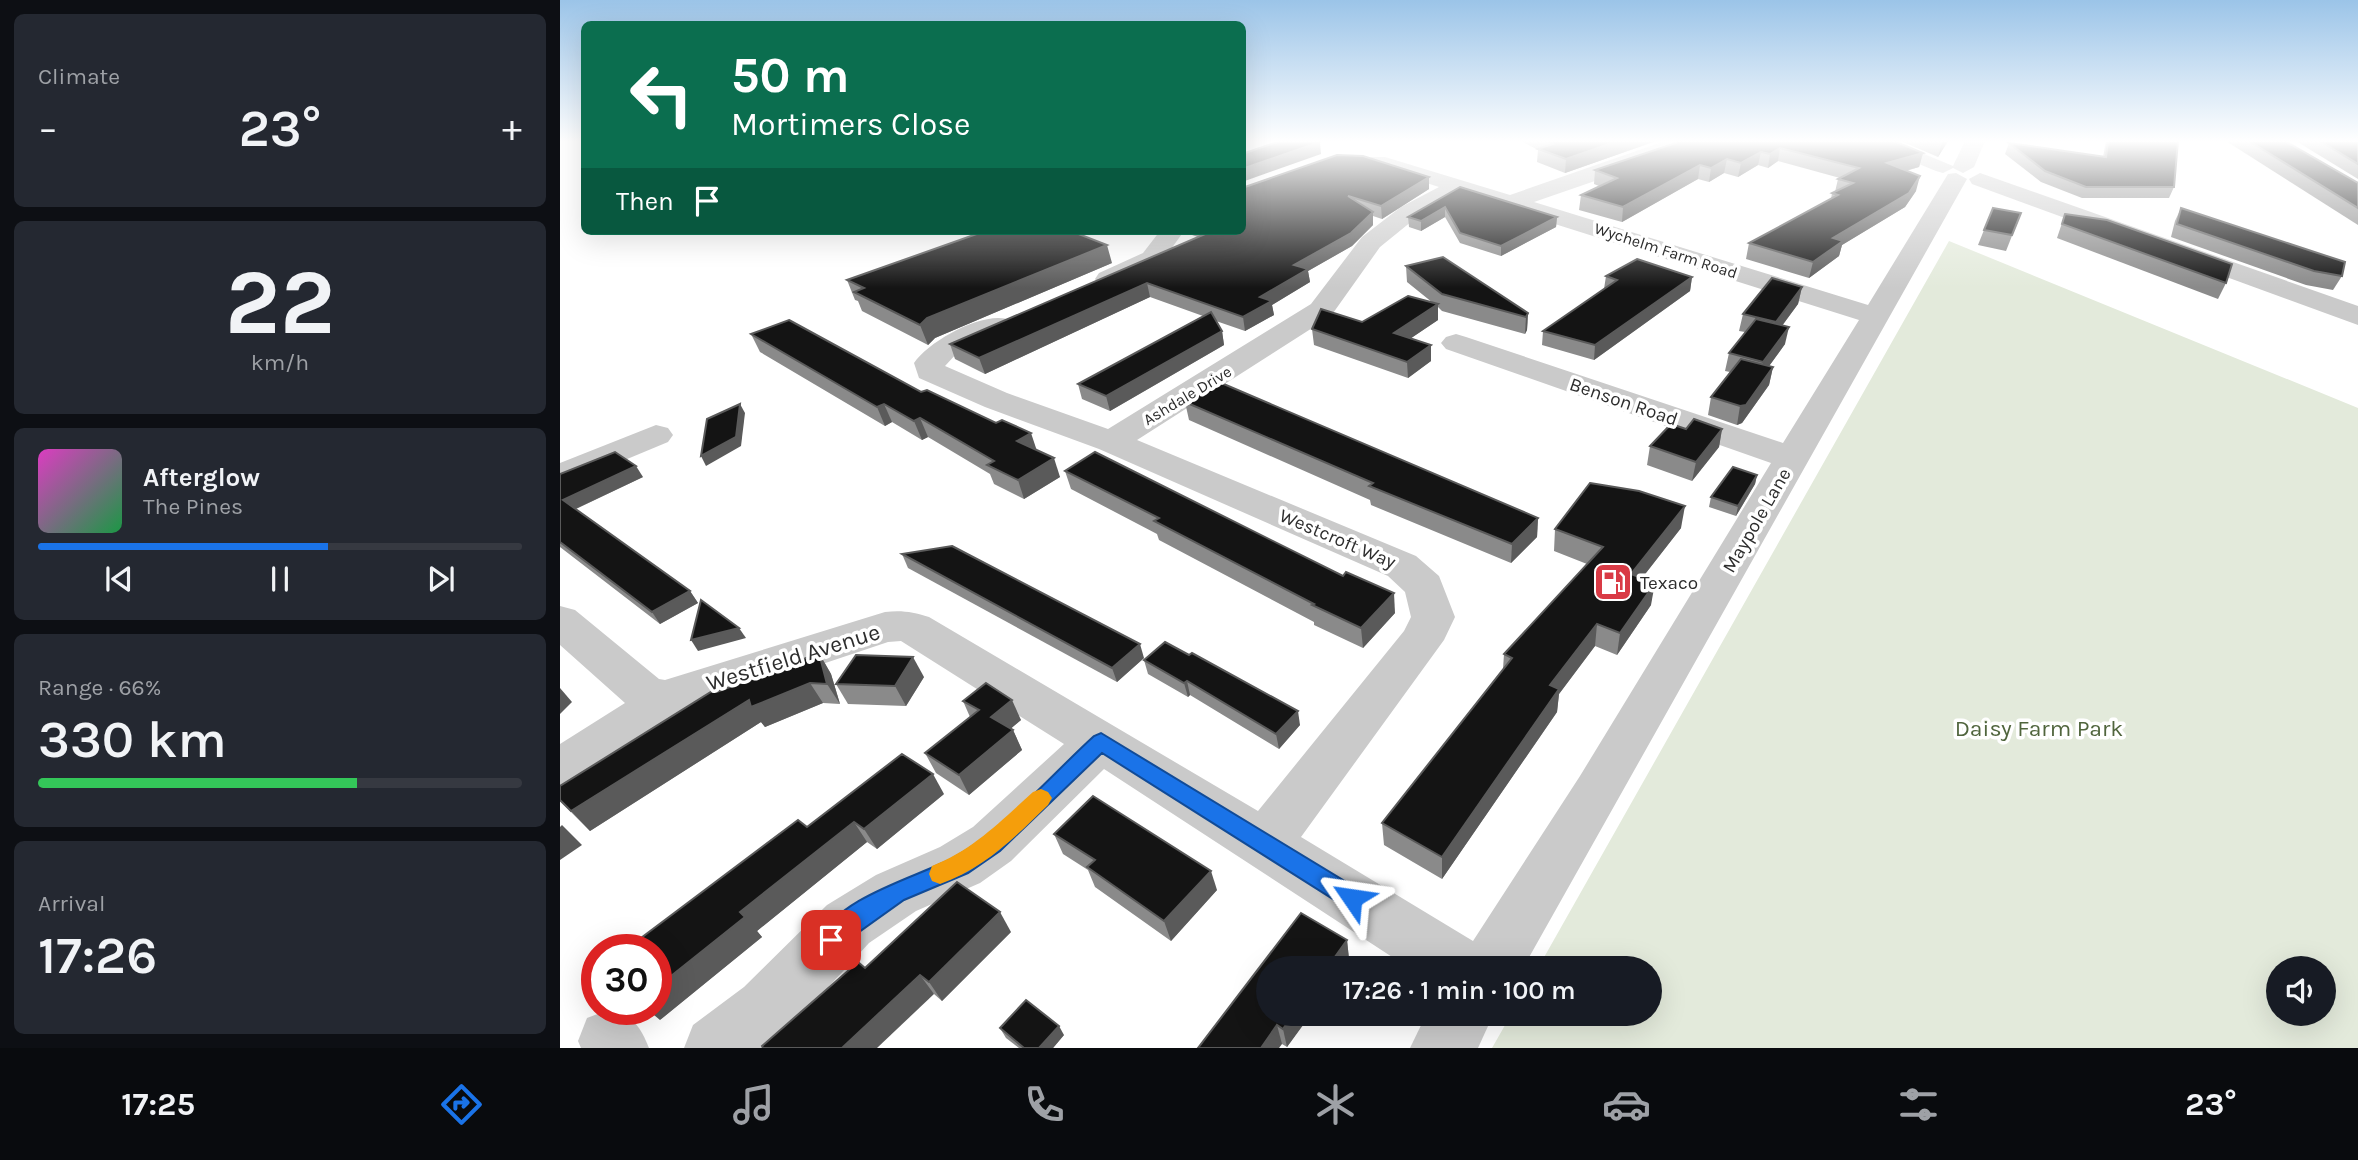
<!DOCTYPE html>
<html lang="en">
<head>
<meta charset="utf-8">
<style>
  body { margin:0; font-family:Karla,sans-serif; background:#242831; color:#f1f3f6; height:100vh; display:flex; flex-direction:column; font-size:26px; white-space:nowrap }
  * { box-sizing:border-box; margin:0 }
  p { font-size:23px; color:#9ea1a6 }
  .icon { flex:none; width:38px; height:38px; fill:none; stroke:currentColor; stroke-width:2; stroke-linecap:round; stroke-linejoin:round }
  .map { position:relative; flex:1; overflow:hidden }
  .side { display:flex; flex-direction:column; gap:14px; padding:14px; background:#0d0f14; width:560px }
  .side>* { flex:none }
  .guide { position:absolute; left:21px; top:21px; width:665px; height:214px; border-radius:10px; box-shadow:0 7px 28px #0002; background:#0b6e4f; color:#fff; overflow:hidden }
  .controls { position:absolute; left:1706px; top:956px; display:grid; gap:14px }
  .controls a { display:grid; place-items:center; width:70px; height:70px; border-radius:50%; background:#171b24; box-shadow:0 7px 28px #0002; font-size:35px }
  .speed { position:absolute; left:21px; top:934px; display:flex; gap:14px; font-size:35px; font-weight:700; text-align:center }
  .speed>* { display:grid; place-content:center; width:91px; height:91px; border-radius:50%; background:#171b24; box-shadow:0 7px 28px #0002; line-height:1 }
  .speed .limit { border:10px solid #d22; background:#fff; color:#111 }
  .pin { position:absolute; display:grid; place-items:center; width:60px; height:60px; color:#fff; margin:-30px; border-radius:14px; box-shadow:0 4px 10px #0006 }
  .me { position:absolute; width:77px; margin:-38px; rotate:302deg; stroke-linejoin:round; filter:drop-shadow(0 0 5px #0008) }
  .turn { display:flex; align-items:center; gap:24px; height:147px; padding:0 35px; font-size:32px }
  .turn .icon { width:91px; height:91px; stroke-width:2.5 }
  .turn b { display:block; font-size:49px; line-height:60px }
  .then { display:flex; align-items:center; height:66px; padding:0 35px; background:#0003; gap:14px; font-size:26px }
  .big { font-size:52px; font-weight:600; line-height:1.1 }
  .side .widget { flex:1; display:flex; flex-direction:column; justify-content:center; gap:10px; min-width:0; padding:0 24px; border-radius:10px; background:#242831 }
  .side .dial { align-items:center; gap:0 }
  .dial b { font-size:91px; line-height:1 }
  .song { display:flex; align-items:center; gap:21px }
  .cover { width:84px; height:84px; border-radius:10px; background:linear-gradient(135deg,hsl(310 70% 55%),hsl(140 70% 35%)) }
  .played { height:7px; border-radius:4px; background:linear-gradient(90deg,#1a73e8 60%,#363941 60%) }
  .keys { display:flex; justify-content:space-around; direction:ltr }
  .heat { display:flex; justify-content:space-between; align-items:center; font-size:38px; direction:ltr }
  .charge { height:10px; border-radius:5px; background:linear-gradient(90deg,#34c759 66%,#363941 0) }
  .trip { position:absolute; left:696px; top:956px; width:406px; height:70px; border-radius:35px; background:#171b24; box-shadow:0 7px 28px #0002; font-weight:600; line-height:70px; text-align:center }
  .tabs { display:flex; height:112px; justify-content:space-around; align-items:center; background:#090b0e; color:#9ea1a6 }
  .tabs .icon { width:49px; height:49px }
  .tabs .current { color:#1a73e8 }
  .tabs b { font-size:32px; color:#f1f3f6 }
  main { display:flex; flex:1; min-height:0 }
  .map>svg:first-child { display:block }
  .green { fill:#e3eadb; fill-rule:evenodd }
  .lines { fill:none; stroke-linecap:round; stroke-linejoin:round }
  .minor { fill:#cacaca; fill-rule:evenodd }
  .wall { fill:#8a8a8a }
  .shaded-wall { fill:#5a5a5a }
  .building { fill:#141414; stroke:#5a5a5a; stroke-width:2 }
  .route { fill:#1a73e8; stroke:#114b97; stroke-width:2 }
  .slow { fill:#f59e0b }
  .labels { text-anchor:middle; stroke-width:7; stroke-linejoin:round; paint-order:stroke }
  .far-street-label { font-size:16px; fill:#2d2d2d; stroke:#fff }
  .street-label { font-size:19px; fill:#2d2d2d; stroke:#fff }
  .poi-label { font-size:19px; fill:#2d2d2d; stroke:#fff; text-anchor:start }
  .near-street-label { font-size:23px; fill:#2d2d2d; stroke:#fff }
  .near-park-label { font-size:23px; fill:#50653d; stroke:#fff }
</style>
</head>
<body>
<main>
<section class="side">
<div class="widget"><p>Climate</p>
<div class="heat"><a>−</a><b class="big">23°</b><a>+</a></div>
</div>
<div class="widget dial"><b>22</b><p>km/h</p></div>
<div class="widget">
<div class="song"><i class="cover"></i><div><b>Afterglow</b><p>The Pines</p></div></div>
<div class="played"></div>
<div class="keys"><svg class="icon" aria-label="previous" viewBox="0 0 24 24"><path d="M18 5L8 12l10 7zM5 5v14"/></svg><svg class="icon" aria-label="pause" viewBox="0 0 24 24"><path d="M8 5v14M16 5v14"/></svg><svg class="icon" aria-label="next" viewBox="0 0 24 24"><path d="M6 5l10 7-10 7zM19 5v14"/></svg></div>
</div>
<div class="widget"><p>Range · 66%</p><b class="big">330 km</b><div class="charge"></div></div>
<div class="widget"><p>Arrival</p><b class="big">17:26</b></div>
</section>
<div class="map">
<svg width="1798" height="1048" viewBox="0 0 1798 1048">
  <rect width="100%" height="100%" fill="#fff"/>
  <path class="green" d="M1389 241 1798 408V1048H932L952 1013H1090V968H978ZM1718 968H1764V1013H1718Z"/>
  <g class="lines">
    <g class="minor">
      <path d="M1105 141H1128L1113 154 974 202 1308 305 1388 174 1396 173 1407 179 963 968H849L544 769 451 861 420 883 356 911 309 943 228 1031 207 1048H124L133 1025 184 987 267 905 316 875 380 847 413 827 504 744 341 641 328 642 122 711 82 744 18 784 0 790V744L65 703 0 645V606L15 610 99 679 105 680 325 612C342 610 353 612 369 617L698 811 844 631 851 617 845 592 828 576 539 449 425 407 359 378 354 363C369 341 421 312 447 319L451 325 447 331 398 352 385 366 447 393 548 429 751 304 802 237 841 207 879 187 811 165 808 161 811 157H825L950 195ZM900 194 1299 320 1223 443 906 337 896 334 886 337 881 343 886 349 1211 463 1020 776 913 941 741 837 884 640 895 617 879 576 856 556 577 440 771 316 820 247 857 217Z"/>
      <polygon points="1303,141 1333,141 1393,166 1405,141 1425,141 1414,167 1403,173 1393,168 1383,173 1376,171"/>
      <polygon points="1420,173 1798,306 1798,325 1412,184 1409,179"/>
      <polygon points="600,231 624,231 601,263 557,285 539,285 535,279 539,273 583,253"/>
      <polygon points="96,425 108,428 113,435 108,442 0,487 0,463"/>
      <path d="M48 1010C73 1015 80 1026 89 1048H21L18 1041 27 1018Z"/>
      <polygon points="867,1013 934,1013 918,1048 850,1048"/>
    </g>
  </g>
  <g class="wall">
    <polygon points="961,141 1096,141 1005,173 977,162 978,150"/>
    <polygon points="1341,141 1388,141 1378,157"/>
    <polygon points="1546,141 1618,141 1614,187 1609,198 1522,198 1481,182 1445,154 1449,143 1543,157"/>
    <polygon points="1666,141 1725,141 1798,183 1798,225"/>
    <polygon points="1736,141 1798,141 1798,179"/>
    <polygon points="1116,143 1363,153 1359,167 1346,171 1356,191 1345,207 1282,245 1279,256 1249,278 1186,259 1189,243 1271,199 1272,193 1275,192 1278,179 1280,178 1218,161 1208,168 1198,165 1178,177 1164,173 1149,182 1138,179 1062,222 1019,210 1021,195 1039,186 1034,184 1035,170"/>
    <polygon points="869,177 869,189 822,219 813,216 813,225 792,246 748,271 750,282 712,305 714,315 685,331 656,321 662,331 664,345 550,411 522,399 518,384 643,316 590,297 425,374 395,359 390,344 638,237 626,233 625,231 682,231 682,188"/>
    <polygon points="900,187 997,217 996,227 941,256 900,243 885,217 861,231 849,227 848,217"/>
    <polygon points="1621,208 1782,276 1773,290 1746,285 1611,237 1615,221"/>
    <polygon points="1461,213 1446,251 1418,245 1424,230"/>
    <polygon points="1505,214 1666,283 1658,299 1497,238"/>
    <polygon points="552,263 375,338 368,345 302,311 298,301 295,300 287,280"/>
    <polygon points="846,266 968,313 967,330 965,334 882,311 878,307 878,320 851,338 871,345 871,361 848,378 754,345 752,329 802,322 873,303 847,282"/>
    <polygon points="1046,276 1132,277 1130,291 1034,360 982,345 983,331 1044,289"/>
    <polygon points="1242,287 1238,304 1222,326 1225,344 1209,366 1213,367 1209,385 1182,423 1177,425 1148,415 1151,397 1170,372 1165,371 1169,353 1185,332 1179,331 1183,314"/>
    <polygon points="191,334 361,392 476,450 500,477 464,499 434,484 430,474 368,437 362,440 332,422 325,426 200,352"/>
    <polygon points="625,402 978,518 977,537 951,563 811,505 810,500 629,420"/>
    <polygon points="1162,429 1159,447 1132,481 1087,465 1090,446"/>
    <polygon points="505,471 835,613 803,648 754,625 754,622 599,540 597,534 511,489"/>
    <polygon points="0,474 83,477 16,509 130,591 138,603 100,624 0,547"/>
    <polygon points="1197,475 1195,484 1176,516 1149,507 1151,497"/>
    <polygon points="1121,528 1082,578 1091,605 1057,655 1035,646 999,694 997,712 882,879 824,845 822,823 943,669 944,654 1027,564 994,551 995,529"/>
    <polygon points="342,554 584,658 557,682 348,568"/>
    <polygon points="259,653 271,674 280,704 263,703 205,727 201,722 30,831 0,801 157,692"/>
    <polygon points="584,660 740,725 719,749 630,695 628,697 588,674"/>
    <polygon points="364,677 346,706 288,704 276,684"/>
    <polygon points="403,701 461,720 451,728 453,730 462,750 409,795 376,773 365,753 410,717"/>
    <polygon points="384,794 317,849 307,842 197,931 202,937 100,1020 247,827"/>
    <polygon points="494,834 657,890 611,941 535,887 528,870 503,854"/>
    <polygon points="451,932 382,1001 374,994 305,968"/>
    <polygon points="787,940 789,959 727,1047 722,1044 638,1048"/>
    <polygon points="440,1028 504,1035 493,1048 459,1048 446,1038"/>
  </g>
  <g class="shaded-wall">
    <polygon points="1058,141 1096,141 1005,173 1006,159"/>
    <polygon points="1383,141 1388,141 1378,157 1382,143"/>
    <polygon points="760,142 761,154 682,182 682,169"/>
    <polygon points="1220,148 1218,161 1208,168 1210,154"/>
    <polygon points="1201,152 1198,165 1178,177 1181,163"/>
    <polygon points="1363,153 1359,167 1323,177 1327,163"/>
    <polygon points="1167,159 1164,173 1149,182 1151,168"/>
    <polygon points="1140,165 1138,179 1062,222 1063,207"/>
    <polygon points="1360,176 1356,191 1345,207 1282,245 1279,256 1249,278 1253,262 1273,238"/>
    <polygon points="869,177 869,189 822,219 821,206"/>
    <polygon points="885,207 885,217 861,231 861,221"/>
    <polygon points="813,212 813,225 792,246 748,271 750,282 712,305 714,315 685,331 683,317 700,297 734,265"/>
    <polygon points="997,217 996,227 941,256 941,246"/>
    <polygon points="547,245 552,263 375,338 368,345 360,325 367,318"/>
    <polygon points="1132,277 1130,291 1034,360 1035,345"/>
    <polygon points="587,283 590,297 425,374 419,358"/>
    <polygon points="1242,287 1238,304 1212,339 1216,322"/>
    <polygon points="878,304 878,320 835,349 834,333"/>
    <polygon points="968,313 967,330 965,334 966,317"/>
    <polygon points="1229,327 1225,344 1199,380 1203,362"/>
    <polygon points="662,331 664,345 550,411 546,396"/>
    <polygon points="871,345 871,361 848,378 847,362"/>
    <polygon points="1213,367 1209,385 1182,423 1177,425 1180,406"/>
    <polygon points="180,404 185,413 181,446 146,466 141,456"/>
    <polygon points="324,404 332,422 325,426 317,407"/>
    <polygon points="360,418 368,437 362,440 354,421"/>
    <polygon points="1162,429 1159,447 1132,481 1136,462"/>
    <polygon points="471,433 477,451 457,441"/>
    <polygon points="494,458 500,477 464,499 458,480"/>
    <polygon points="76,466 83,477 11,511 3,500"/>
    <polygon points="1197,475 1195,484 1176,516 1178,506"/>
    <polygon points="1125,506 1121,528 1068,596 1071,574"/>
    <polygon points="978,518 977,537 951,563 952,544"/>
    <polygon points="1095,583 1091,605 1057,655 1060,633"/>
    <polygon points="130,591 138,603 100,624 92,612"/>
    <polygon points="834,593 835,613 803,648 801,628"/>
    <polygon points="1037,624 1035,646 999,694 997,712 882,879 882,857 990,685"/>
    <polygon points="179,628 186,638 138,651 131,640"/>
    <polygon points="580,644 584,658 557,682 552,668"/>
    <polygon points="259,653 271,674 280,704 267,684"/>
    <polygon points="353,657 364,677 346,706 335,686"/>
    <polygon points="627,681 630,695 628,697 624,683"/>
    <polygon points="250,683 263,703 205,727 201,722 30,831 11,811 189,700"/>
    <polygon points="0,688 12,702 0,714"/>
    <polygon points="452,700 461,720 441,737 431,717"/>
    <polygon points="738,711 740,725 719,749 716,734"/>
    <polygon points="453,730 462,750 409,795 399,775"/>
    <polygon points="373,774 384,794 317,849 304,829"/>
    <polygon points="294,822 307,842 197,931 202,937 100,1020 88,1010 96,1010 96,988 180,912"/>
    <polygon points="2,825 22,845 0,860 0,827"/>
    <polygon points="651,871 657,890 611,941 604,921"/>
    <polygon points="440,912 451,932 382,1001 369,982"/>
    <polygon points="787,940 789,959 784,968 767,968"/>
    <polygon points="360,975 374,994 317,1048 282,1048"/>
    <polygon points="734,1013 752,1013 727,1047 723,1029"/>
    <polygon points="717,1025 722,1044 719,1048 701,1048"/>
    <polygon points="499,1026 504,1035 493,1048 479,1048"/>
  </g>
  <g class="building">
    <polygon points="720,141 760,142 682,169 682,154"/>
    <polygon points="988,141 1058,141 1006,159 978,149 993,144"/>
    <polygon points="1117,141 1334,141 1363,153 1327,163 1360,176 1349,193 1273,238 1283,241 1253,262 1189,243 1278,195 1272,193 1293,183 1278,179 1299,168 1220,148 1210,154 1201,152 1181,163 1167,159 1151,168 1140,165 1063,207 1021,195 1057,178 1035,170 1116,143"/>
    <polygon points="1548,141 1618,141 1614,187 1526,187 1485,171 1449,143 1546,157"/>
    <polygon points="1689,141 1725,141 1798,183 1798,208"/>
    <polygon points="1760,141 1798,141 1798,164"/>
    <polygon points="777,155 803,156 869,177 821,206 788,196 813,212 791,233 734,265 748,269 700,297 712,301 683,317 587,283 419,358 390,344 652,231 682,231 682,188"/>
    <polygon points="900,187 997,217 941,246 900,233 885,207 861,221 848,217"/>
    <polygon points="1433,208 1461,213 1452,235 1424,230"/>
    <polygon points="1621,208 1785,262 1782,276 1754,271 1617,224"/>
    <polygon points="1505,214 1547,220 1672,264 1666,283 1502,224"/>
    <polygon points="425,231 511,231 547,245 367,318 360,325 294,292 304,288 287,280"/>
    <polygon points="883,257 968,313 966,317 882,294 846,266"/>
    <polygon points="1077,259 1132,277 1035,345 983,331 1057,280 1046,276"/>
    <polygon points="1212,278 1242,287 1216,322 1183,314"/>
    <polygon points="848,296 878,304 834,333 871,345 847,362 752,329 761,309 802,322"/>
    <polygon points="651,312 662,331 546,396 518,384"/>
    <polygon points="1196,319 1229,327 1203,362 1169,353"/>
    <polygon points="229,320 361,392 367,390 436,423 442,420 471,433 457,441 494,458 458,480 427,465 434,461 360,418 354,421 324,404 317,407 191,334"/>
    <polygon points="1181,359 1213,367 1186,405 1180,406 1151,397"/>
    <polygon points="659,382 978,518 952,544 809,486 813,483 625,402"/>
    <polygon points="180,404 176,437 141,456 147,419"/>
    <polygon points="1134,419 1162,429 1136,462 1090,446 1111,424 1126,429"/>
    <polygon points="55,452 76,466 3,500 130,591 92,612 0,542 0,474"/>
    <polygon points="535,452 783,576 786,572 834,593 801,628 752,605 754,604 594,521 599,518 505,471"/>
    <polygon points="1173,467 1197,475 1178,506 1151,497"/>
    <polygon points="1030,483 1079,491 1125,506 1071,574 1095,583 1060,633 1037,624 990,685 999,689 882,857 822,823 952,658 944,654 1043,547 995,529"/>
    <polygon points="392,546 580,644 552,668 342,554"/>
    <polygon points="141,600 179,628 131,640"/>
    <polygon points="605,642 629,655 632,653 738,711 716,734 627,681 624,683 584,660"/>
    <polygon points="259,653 267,684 250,683 191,707 189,700 11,811 0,800 0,786 154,690 157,692"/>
    <polygon points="296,655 353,657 335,686 276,684"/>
    <polygon points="426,683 452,700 431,717 453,730 399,775 365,753 419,710 403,701"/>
    <polygon points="342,754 373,774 304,829 294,822 180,912 185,917 96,988 96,950 65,950 238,820 247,827"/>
    <polygon points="533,796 651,871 604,921 527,867 535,860 494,834"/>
    <polygon points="397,882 440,912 369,982 360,975 282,1048 203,1048 202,1046 298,962 305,968"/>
    <polygon points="741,913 787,940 767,968 709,968 709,1013 734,1013 723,1029 717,1025 701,1048 638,1048"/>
    <polygon points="466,1000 499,1026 479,1048 464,1048 440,1028"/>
  </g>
  <linearGradient id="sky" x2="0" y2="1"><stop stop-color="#9bc4e8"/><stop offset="0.49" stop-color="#fff"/><stop offset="1" stop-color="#fff" stop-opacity="0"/></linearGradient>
  <rect width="1798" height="288" fill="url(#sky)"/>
  <path class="route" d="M541 733 801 891 804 898 801 906 792 909 784 906 542 753 440 851 408 873 344 900 271 952 263 948 259 940C278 897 355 878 393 858 446 829 490 776 534 736Z"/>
  <path class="slow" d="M481 789 488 792 492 798 488 805C455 837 425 868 380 884L372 881 369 874 372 866C413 850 441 821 473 792Z"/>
  <defs>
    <symbol id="fuel-square" viewBox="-11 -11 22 22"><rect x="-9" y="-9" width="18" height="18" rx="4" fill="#d93a45" stroke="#fff"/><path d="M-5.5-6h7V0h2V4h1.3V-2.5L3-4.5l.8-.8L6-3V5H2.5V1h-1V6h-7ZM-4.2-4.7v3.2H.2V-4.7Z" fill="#fff"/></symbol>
  </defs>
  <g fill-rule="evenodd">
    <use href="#fuel-square" x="1031" y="560" width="44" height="44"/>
  </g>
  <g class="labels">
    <g class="far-street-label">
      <text transform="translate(1106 250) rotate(18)" y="6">Wychelm Farm Road</text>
      <text transform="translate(627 395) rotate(-31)" y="6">Ashdale Drive</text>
    </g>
    <g class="street-label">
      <text transform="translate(1064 401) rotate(19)" y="7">Benson Road</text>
      <text transform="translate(1196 520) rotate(-60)" y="7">Maypole Lane</text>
      <text transform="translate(778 538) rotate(23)" y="7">Westcroft Way</text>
    </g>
    <g class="poi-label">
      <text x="1080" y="589">Texaco</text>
    </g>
    <g class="near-street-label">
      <text transform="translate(233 657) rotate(-17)" y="8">Westfield Avenue</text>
    </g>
    <g class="near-park-label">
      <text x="1479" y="736">Daisy Farm Park</text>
    </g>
  </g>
</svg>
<div class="controls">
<a><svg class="icon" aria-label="sound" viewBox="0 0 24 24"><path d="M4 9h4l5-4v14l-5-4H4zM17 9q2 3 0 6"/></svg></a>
</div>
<div class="speed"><div class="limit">30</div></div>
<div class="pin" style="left:271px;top:940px;background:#d93025"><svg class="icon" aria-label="arrive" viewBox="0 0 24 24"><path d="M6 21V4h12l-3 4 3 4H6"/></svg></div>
<svg class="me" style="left:792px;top:898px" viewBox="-20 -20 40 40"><path d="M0-17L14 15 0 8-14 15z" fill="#1a73e8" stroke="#fff" stroke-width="4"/></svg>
<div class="trip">17:26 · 1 min · 100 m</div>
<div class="guide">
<div class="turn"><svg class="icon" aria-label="left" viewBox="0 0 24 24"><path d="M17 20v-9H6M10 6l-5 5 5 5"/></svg><div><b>50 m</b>Mortimers Close</div></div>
<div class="then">Then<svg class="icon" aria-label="arrive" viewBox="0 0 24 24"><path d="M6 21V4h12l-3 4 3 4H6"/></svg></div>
</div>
</div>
</main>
<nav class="tabs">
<b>17:25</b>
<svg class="icon current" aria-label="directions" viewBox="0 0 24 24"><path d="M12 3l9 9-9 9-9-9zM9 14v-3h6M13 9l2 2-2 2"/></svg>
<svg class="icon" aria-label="music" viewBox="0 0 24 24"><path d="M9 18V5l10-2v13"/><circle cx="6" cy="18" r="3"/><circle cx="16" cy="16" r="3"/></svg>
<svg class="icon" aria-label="phone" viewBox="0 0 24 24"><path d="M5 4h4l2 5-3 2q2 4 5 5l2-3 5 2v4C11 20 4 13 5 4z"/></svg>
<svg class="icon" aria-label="climate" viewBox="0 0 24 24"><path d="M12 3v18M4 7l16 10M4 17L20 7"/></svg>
<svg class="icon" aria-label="car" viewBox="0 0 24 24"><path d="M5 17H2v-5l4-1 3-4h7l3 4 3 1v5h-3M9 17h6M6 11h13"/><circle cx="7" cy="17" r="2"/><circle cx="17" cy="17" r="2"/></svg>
<svg class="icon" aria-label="filters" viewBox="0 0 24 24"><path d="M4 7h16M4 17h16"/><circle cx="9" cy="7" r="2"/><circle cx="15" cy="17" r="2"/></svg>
<b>23°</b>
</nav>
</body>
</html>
